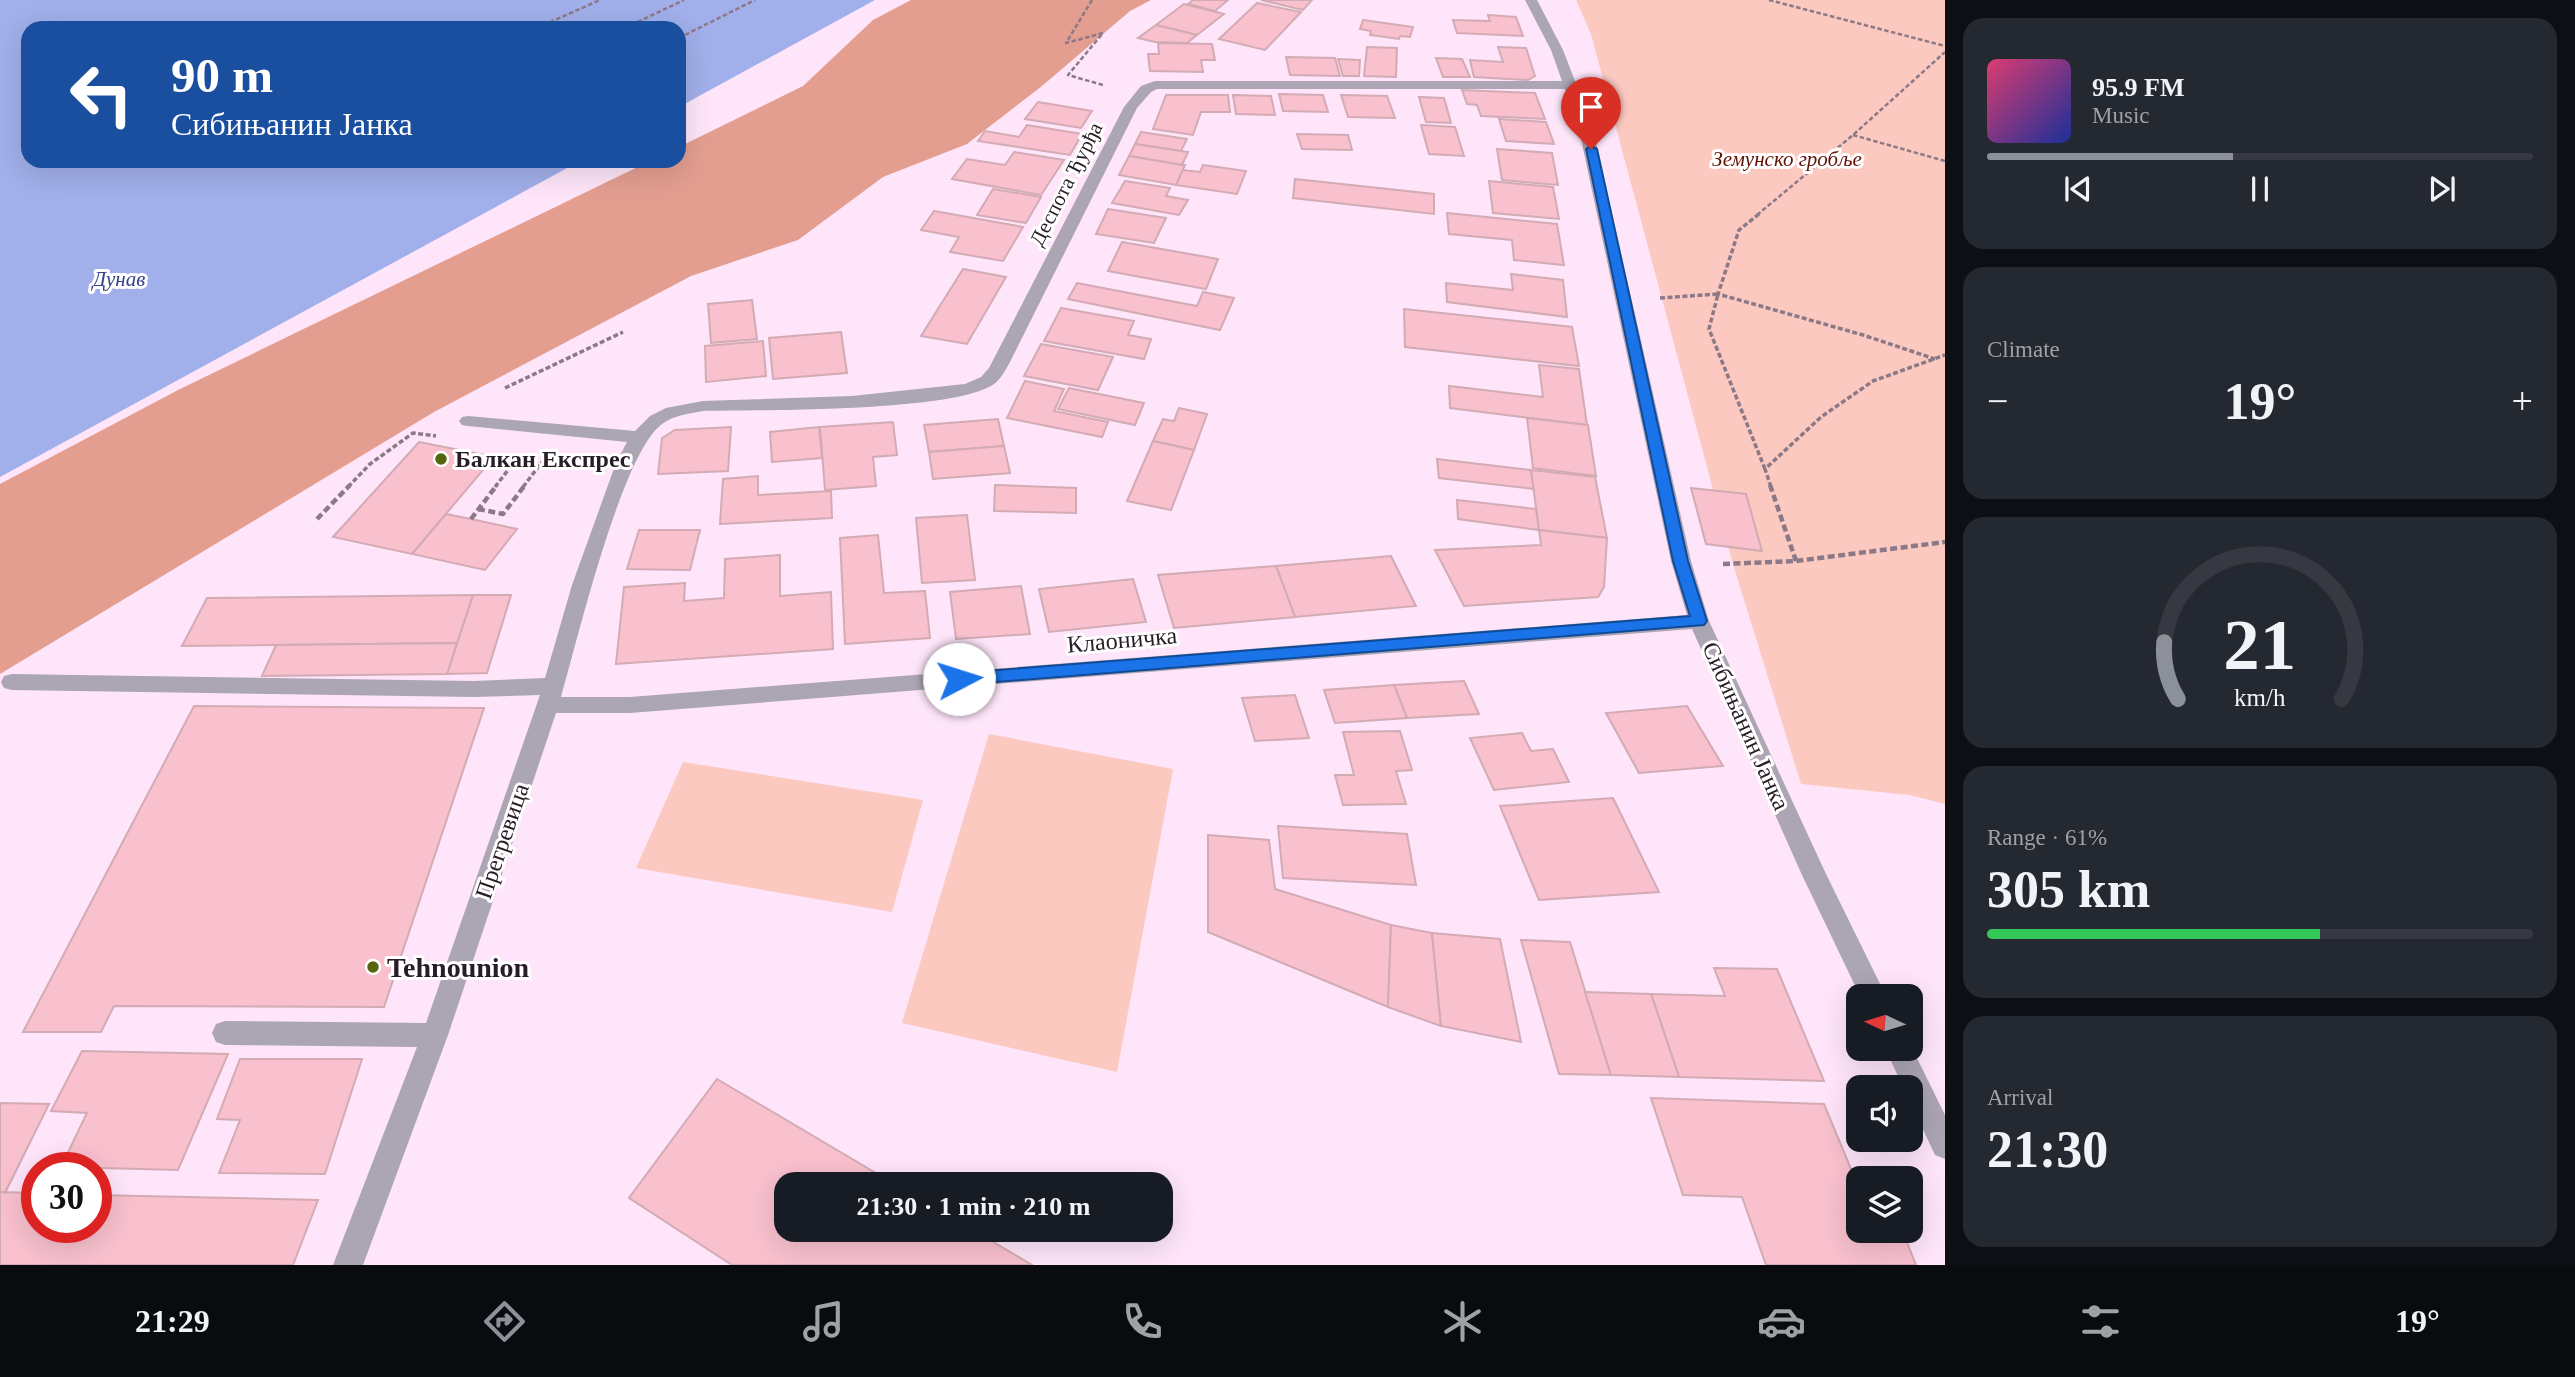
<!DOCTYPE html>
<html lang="en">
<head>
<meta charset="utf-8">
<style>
  body { margin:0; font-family:"Times New Roman",serif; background:#242831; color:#f1f3f6; height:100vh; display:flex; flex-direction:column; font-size:26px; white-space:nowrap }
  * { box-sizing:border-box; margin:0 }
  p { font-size:23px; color:#9ea1a6 }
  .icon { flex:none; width:38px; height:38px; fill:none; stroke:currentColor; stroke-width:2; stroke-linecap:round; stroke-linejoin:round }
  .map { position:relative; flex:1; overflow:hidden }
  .panel { display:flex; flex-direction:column; gap:18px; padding:18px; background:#0d0f14; width:630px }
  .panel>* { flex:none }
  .top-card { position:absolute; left:21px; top:21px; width:665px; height:147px; border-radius:21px; box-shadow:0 7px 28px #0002; background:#1a4fa0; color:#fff; overflow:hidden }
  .needle { width:46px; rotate:274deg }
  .fabs { position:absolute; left:1846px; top:984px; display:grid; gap:14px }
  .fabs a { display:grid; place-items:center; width:77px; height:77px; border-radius:14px; background:#171b24; box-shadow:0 7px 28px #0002; font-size:35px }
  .speed { position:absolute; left:21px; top:1152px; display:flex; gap:14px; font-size:35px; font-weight:700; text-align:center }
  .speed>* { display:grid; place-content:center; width:91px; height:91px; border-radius:50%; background:#171b24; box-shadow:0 7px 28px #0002; line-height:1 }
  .speed .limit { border:10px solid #d22; background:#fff; color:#111 }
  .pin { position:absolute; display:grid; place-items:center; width:60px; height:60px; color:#fff; margin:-72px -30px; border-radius:50% 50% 50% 0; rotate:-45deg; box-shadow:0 0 7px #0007 }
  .pin .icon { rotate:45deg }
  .me { position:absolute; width:77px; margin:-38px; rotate:85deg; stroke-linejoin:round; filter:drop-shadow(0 0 5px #0008) }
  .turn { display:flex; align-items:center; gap:24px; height:147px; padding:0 35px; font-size:32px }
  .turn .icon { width:91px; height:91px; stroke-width:2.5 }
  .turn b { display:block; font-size:49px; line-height:60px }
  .big { font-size:52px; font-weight:800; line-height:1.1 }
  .panel .tile { flex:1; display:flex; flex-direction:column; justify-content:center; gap:10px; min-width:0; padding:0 24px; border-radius:21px; background:#242831 }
  .panel .dial { align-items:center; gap:0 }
  .dial svg { height:182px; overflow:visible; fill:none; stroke:#363941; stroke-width:7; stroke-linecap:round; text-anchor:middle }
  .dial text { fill:#f1f3f6; stroke:none }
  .song { display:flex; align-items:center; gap:21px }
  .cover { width:84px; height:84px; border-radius:10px; background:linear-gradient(135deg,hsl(340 70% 55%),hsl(230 70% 35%)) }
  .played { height:7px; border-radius:4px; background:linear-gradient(90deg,#8c9099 45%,#363941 45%) }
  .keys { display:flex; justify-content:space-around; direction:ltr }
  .heat { display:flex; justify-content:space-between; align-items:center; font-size:38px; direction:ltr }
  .charge { height:10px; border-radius:5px; background:linear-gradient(90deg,#34c759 61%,#363941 0) }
  .trip { position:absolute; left:774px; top:1172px; width:399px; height:70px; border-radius:21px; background:#171b24; box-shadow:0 7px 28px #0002; font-weight:800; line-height:70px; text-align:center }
  .dock { display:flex; height:112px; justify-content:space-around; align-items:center; background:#090b0e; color:#9ea1a6 }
  .dock .icon { width:49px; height:49px }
  .dock .current { color:#8c9099 }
  .dock b { font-size:32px; color:#f1f3f6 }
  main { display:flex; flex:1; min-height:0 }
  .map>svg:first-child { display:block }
  .green { fill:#fbc9bf }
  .forest { fill:#e39e90 }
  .water { fill:#a1afea }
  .building { fill:#f9c0ce; stroke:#d2abb4; stroke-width:2 }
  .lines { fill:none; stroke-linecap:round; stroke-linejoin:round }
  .path-far2 { stroke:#8b7987; stroke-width:2.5; stroke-dasharray:4.5 2.5; stroke-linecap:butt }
  .path-far1 { stroke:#8b7987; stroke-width:3.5; stroke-dasharray:5 2.5; stroke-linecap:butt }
  .path { stroke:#8b7987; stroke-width:4.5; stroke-dasharray:7 3.5; stroke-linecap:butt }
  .minor { fill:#aba5b4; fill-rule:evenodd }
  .route { fill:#1a73e8; stroke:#114b97; stroke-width:2 }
  .poi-dot { fill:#56660e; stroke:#fff; stroke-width:2.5 }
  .labels { text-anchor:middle; stroke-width:6; stroke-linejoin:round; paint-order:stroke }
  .far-park-label { font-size:21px; font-style:italic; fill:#611004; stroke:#fff }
  .far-street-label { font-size:21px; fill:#281d26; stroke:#fff }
  .far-water-label { font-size:21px; font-style:italic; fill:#394388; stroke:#fff }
  .poi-label { font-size:24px; font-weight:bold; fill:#281d26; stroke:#fff; text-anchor:start }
  .street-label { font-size:24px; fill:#281d26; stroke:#fff }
  .near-poi-label { font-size:28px; font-weight:bold; fill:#281d26; stroke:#fff; text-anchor:start }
</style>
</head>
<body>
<main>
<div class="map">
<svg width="1945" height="1265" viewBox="0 0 1945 1265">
  <rect width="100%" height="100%" fill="#fee5f9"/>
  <g class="green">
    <polygon points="1576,0 1945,0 1945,804 1910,795 1801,784 1733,564 1591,34"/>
    <polygon points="989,734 1173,769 1117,1072 902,1023"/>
    <polygon points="683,762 923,800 892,912 636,868"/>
  </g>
  <polygon class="forest" points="911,0 1151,0 1130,11 1042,86 967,144 883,177 798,240 691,276 434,412 0,674 0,484 180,389 650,161 679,161 679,147 803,86 873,20"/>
  <polygon class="water" points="0,0 875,0 679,107 679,28 28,28 28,161 580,161 0,477"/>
  <g class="building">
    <polygon points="1193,0 1228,0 1215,11 1188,4"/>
    <polygon points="1261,0 1312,0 1303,10"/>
    <polygon points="1257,3 1301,12 1265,50 1219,39"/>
    <polygon points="1184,4 1224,14 1197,35 1156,25"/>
    <polygon points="1488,15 1516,17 1523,36 1457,33 1453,20 1490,21"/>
    <polygon points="1363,20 1413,27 1410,37 1400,36 1399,39 1370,35 1371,31 1360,29"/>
    <polygon points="1156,25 1197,35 1187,43 1155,42 1138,38"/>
    <polygon points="1158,43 1212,44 1215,60 1201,60 1203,72 1150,71 1148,54 1159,54"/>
    <polygon points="1367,47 1397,48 1396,77 1364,76"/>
    <polygon points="1498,47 1526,48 1535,76 1528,80 1474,77 1470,60 1503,62"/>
    <polygon points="1286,57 1335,58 1340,76 1290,75"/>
    <polygon points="1436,58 1462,59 1470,77 1443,77"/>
    <polygon points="1338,59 1360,60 1359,76 1343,76"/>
    <polygon points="1462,90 1535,93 1545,119 1481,116 1477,105 1467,104"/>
    <polygon points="1279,94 1323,95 1328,112 1283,111"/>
    <polygon points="1166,95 1228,95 1230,112 1201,112 1193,135 1153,129"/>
    <polygon points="1233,95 1271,96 1275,115 1236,114"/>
    <polygon points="1341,95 1387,96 1395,118 1348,117"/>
    <polygon points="1419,97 1444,98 1451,123 1426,122"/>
    <polygon points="1038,102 1092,111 1081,128 1025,119"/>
    <polygon points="1499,119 1546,122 1554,144 1506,141"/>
    <polygon points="1027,125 1082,134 1070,155 978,141 985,131 1019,137"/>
    <polygon points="1421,125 1455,127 1464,156 1429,154"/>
    <polygon points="1141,132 1187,139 1181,151 1135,144"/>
    <polygon points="1297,134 1348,135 1352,150 1302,149"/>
    <polygon points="1135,144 1181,151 1188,152 1182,165 1129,156"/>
    <polygon points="1497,149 1552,153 1558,185 1502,180"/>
    <polygon points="1014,152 1064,160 1041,195 952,179 967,159 1005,165"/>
    <polygon points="1129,156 1182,165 1185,165 1176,185 1119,175"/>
    <polygon points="1203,165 1246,171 1237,194 1176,185 1183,170 1200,172"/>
    <polygon points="1295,179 1434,194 1434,214 1293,198"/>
    <polygon points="1125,181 1170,188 1166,196 1188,200 1179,215 1112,203"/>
    <polygon points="1489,181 1553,187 1559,219 1493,213"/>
    <polygon points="993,189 1041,197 1026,223 977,215"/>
    <polygon points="1108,209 1166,218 1154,243 1096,234"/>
    <polygon points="934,211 1023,227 1003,261 950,252 959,237 921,230"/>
    <polygon points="1447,213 1557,224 1564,265 1514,260 1512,240 1449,234"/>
    <polygon points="1122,242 1218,259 1206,289 1108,271"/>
    <polygon points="963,269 1006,277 967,344 921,336"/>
    <polygon points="1511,274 1563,280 1567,317 1447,302 1446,283 1513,290"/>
    <polygon points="1077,283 1197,306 1203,292 1234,298 1220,330 1068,299"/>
    <polygon points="752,300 757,339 711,343 708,304"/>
    <polygon points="1061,308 1134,321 1128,335 1151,339 1144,359 1044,341"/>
    <polygon points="1404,309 1572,327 1579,366 1405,347"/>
    <polygon points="841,332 847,373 773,379 769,338"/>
    <polygon points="763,341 766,376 706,382 705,346"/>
    <polygon points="1041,344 1113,357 1098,390 1024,376"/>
    <polygon points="1539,365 1579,369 1587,425 1450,408 1449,386 1543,397"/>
    <polygon points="1025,381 1064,389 1054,411 1108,422 1102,437 1007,418"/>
    <polygon points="1069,388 1144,403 1135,425 1058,409"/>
    <polygon points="1179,408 1207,414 1194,450 1153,441 1163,419 1174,421"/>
    <polygon points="1527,418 1588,425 1596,476 1533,468"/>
    <polygon points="998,419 1004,446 929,452 924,425"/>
    <polygon points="893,422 897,455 873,457 876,486 825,490 820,427"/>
    <polygon points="731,427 728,471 658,474 662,438 675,430"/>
    <polygon points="819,427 822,458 772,462 770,432"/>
    <polygon points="1153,441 1194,450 1171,510 1127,501"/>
    <polygon points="419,442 494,457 412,554 333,537"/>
    <polygon points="1004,446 1010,473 933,479 929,452"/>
    <polygon points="1437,459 1531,470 1534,489 1439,478"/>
    <polygon points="1531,470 1595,477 1607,538 1539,530"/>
    <polygon points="758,476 758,495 831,491 832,518 720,524 723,479"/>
    <polygon points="995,485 1076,488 1076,513 994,511"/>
    <polygon points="1691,488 1746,494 1762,551 1706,544"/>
    <polygon points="1457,500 1536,509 1539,530 1458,519"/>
    <polygon points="446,514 471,519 517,529 485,570 412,554"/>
    <polygon points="967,515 975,580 922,583 916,518"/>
    <polygon points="639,530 700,530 690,570 627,569"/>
    <polygon points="1539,530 1607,538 1604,587 1598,597 1464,606 1435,550 1541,545"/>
    <polygon points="878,535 884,593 925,591 930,638 845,644 840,538"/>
    <polygon points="780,555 780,596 831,592 833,649 616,664 624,587 685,583 684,601 724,598 725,559"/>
    <polygon points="1391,556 1416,606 1295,617 1276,566"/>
    <polygon points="1276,566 1295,617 1174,628 1158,575"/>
    <polygon points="1133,579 1146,622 1049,632 1039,589"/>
    <polygon points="1021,586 1030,634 956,639 950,592"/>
    <polygon points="473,595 511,595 487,673 447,674"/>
    <polygon points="473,595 457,643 182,646 207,598"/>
    <polygon points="457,643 447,674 262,676 276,645"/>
    <polygon points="1464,681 1479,714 1407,718 1394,685"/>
    <polygon points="1394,685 1407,718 1335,723 1324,690"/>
    <polygon points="1295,695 1309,738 1255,741 1242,698"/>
    <polygon points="194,706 484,708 384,1007 114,1006 101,1032 23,1032"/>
    <polygon points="1687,706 1723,766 1639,773 1606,713"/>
    <polygon points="1400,731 1412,770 1396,771 1406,804 1343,805 1335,775 1354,775 1343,732"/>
    <polygon points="1522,733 1531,751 1553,749 1569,782 1494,790 1470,738"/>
    <polygon points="1613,798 1659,892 1539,900 1500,806"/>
    <polygon points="1278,826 1407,834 1416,885 1283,878"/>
    <polygon points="1208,835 1269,840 1275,889 1391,925 1388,1007 1208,932"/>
    <polygon points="1391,925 1432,933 1441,1026 1388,1007"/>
    <polygon points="1432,933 1500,939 1521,1042 1441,1026"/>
    <polygon points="1521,940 1570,942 1611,1075 1559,1074"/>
    <polygon points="1714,968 1777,969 1824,1081 1679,1077 1651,994 1725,996"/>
    <polygon points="1585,992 1651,994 1679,1077 1611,1075"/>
    <polygon points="82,1051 228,1054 178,1170 61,1167 87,1113 51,1111"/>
    <polygon points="240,1059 362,1059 325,1174 219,1173 240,1120 217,1119"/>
    <polygon points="717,1079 896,1185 786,1185 786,1230 973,1230 1032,1265 732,1265 629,1198"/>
    <polygon points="1651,1098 1824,1104 1851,1169 1876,1170 1880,1178 1858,1178 1858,1230 1902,1230 1916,1265 1766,1265 1742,1197 1683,1195"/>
    <polygon points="0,1103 49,1104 5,1193 0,1192"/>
    <polygon points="0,1192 37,1193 37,1227 96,1227 96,1195 318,1200 293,1265 0,1265"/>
  </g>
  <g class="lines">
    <g class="path-far2">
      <polyline points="1092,0 1066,43 1103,33 1068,75 1103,85"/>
      <polyline points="1769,0 1945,46"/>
      <polyline points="537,28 600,0"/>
      <polyline points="625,28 684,0"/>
      <polyline points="679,38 755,0"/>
      <polyline points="1853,135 1945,161"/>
      <polyline points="1757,215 1853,135 1945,52"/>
    </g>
    <g class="path-far1">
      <polyline points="1759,214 1739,230 1718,294 1863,335 1935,359"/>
      <polyline points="1660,298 1718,294 1709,329 1765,469"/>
      <polyline points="505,388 623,332"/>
      <polyline points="348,487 370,464 413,433 436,436"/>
      <polyline points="495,487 515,461"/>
      <polyline points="523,487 542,462"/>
      <polyline points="1771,487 1765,469 1821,417 1873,381 1945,355"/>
    </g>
    <g class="path">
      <polyline points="1770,485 1796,561"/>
      <polyline points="478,509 503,514 525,485"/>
      <polyline points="317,519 350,485"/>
      <polyline points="471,519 497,485"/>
      <polyline points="1723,564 1796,561 1945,542"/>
    </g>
    <g class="minor">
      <path d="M1525 0H1537L1563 50 1592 125 1691 561 1709 621 1826 874 1886 996H1860L1802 875 1692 629 630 713H556L448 1035 363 1265H333L417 1047 225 1045 216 1042 212 1033 216 1024 225 1021 426 1023 540 695 474 697 12 690 4 688 1 682 4 676 12 674 474 681 545 678 572 585 616 463 627 442 468 426 462 425 459 421 462 417 468 416 635 431 650 416 666 408 703 401 852 396 965 384 981 377 989 368 1124 107 1141 86 1155 81H1562L1551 50ZM1157 89H1565L1578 125 1671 561 1687 615 630 697H561C577 643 621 454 662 424 674 415 689 414 703 411 760 410 955 412 994 384 1001 379 1006 369 1010 362L1137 108 1151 92Z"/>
      <polygon points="1911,1046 1945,1115 1945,1159 1935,1155 1911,1104 1911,1087 1903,1087 1885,1048 1911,1048"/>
    </g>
  </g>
  <polygon class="route" points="1591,146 1597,149 1688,561 1707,621 1704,625 959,685 953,684 951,679 959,673 1690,616 1673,561 1586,149"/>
  <g class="poi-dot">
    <circle cx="441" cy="459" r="7"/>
    <circle cx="373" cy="967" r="7"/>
  </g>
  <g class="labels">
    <g class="far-park-label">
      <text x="1787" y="166">Земунско гробље</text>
    </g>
    <g class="far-street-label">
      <text transform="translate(1066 184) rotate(-63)" y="7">Деспота Ђурђа</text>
    </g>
    <g class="far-water-label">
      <text x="119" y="286">Дунав</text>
    </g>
    <g class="poi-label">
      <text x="455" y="467">Балкан Експрес</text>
    </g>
    <g class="street-label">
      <text transform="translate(1122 640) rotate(-5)" y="8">Клаоничка</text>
      <text transform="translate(1746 726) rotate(66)" y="8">Сибињанин Јанка</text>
      <text transform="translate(502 841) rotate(-71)" y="8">Прегревица</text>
    </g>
    <g class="near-poi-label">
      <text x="387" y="977">Tehnounion</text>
    </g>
  </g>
</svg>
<div class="fabs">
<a><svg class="needle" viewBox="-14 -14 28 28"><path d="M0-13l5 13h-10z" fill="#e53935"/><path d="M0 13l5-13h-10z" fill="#9ea1a6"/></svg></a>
<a><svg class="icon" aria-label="sound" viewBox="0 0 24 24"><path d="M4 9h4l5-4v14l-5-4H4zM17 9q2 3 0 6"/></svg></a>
<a><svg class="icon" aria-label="layers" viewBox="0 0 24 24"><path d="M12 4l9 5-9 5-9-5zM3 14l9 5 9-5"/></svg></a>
</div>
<div class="speed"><div class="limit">30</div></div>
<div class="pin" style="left:1591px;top:149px;background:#d93025"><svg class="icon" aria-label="arrive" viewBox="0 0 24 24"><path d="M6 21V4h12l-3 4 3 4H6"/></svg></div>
<svg class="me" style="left:959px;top:679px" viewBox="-20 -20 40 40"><circle r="19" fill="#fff"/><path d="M0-13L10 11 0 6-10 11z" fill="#1a73e8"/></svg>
<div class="trip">21:30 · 1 min · 210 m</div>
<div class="top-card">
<div class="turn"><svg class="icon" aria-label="left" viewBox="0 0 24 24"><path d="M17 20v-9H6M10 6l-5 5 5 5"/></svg><div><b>90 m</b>Сибињанин Јанка</div></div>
</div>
</div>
<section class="panel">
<div class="tile">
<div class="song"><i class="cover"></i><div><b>95.9 FM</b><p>Music</p></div></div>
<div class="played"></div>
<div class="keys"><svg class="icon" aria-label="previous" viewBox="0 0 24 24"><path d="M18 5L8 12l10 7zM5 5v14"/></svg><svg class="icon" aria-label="pause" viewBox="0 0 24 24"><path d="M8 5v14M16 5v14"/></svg><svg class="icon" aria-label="next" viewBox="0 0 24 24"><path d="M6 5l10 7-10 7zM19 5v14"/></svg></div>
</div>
<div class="tile"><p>Climate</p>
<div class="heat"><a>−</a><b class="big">19°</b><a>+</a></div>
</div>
<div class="tile dial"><svg viewBox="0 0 100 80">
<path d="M14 69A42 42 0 1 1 86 69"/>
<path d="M14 69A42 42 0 0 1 8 44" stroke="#8c9099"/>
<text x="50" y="56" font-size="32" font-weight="700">21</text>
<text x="50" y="72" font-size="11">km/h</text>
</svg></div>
<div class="tile"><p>Range · 61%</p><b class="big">305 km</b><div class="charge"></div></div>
<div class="tile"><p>Arrival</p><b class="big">21:30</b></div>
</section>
</main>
<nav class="dock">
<b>21:29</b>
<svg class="icon current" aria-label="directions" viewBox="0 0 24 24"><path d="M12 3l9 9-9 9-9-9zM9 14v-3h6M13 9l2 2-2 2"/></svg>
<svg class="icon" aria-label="music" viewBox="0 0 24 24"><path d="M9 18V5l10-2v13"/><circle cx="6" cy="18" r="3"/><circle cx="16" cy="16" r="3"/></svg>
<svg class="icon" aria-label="phone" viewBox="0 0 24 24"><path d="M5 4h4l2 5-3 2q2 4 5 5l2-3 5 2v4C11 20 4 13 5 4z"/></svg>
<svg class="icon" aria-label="climate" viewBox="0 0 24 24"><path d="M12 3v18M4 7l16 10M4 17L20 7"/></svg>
<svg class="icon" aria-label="car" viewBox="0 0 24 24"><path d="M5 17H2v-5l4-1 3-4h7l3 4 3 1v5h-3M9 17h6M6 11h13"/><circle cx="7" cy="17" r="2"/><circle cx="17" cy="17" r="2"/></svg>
<svg class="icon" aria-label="filters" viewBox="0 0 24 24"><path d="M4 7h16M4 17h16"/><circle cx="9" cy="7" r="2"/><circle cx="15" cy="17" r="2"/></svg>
<b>19°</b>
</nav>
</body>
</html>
